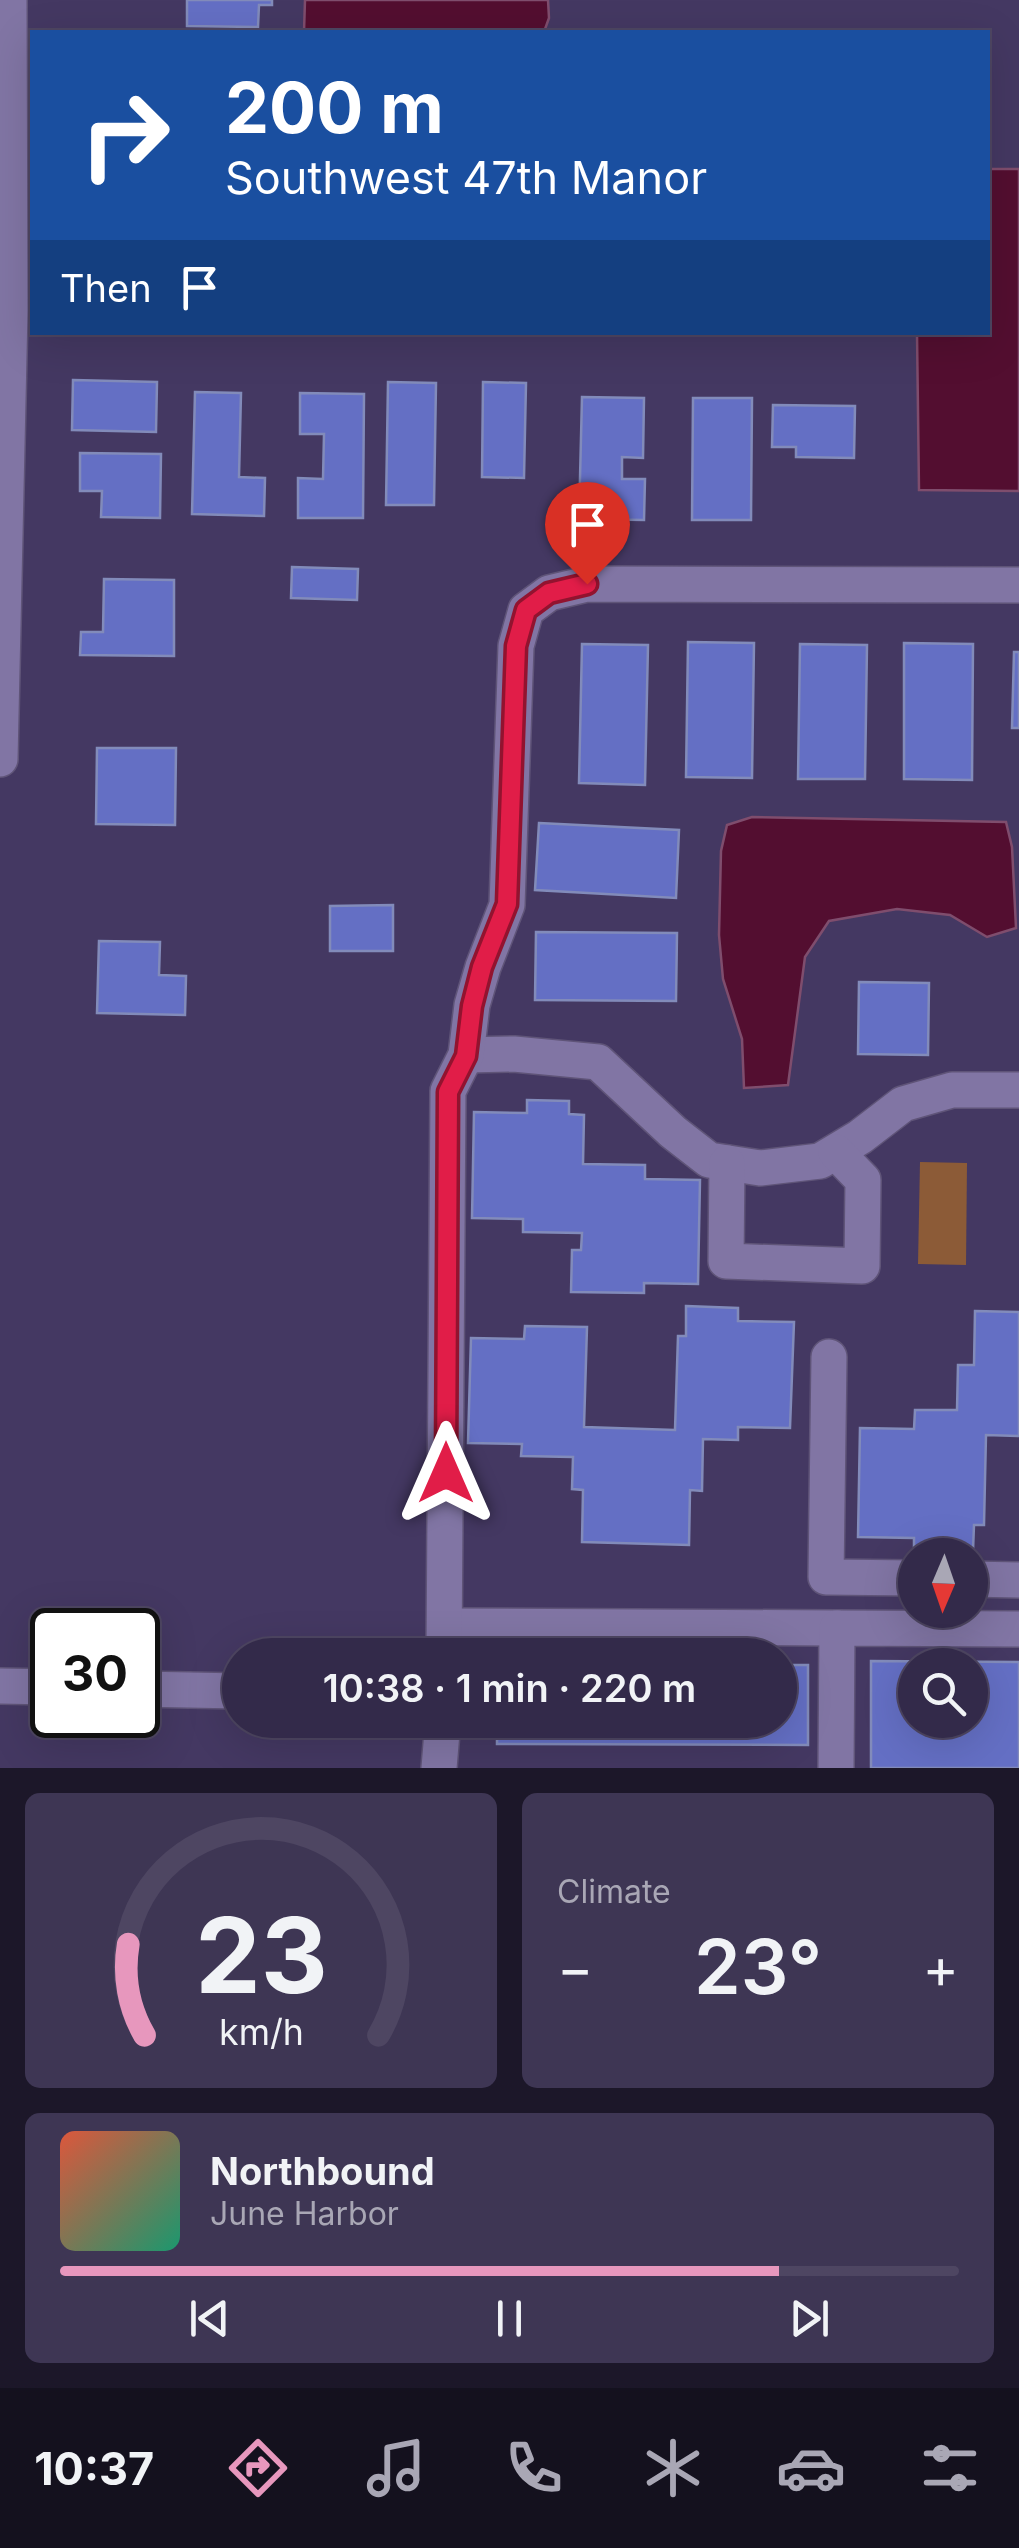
<!DOCTYPE html>
<html lang="en">
<head>
<meta charset="utf-8">
<style>
  body { margin:0; font-family:Inter,sans-serif; background:#3e3654; color:#f1f3f6; height:100vh; display:flex; flex-direction:column; font-size:38px; white-space:nowrap }
  * { box-sizing:border-box; margin:0 }
  p { font-size:32px; color:#a9a7b5 }
  .icon { flex:none; width:55px; height:55px; fill:none; stroke:currentColor; stroke-width:2; stroke-linecap:round; stroke-linejoin:round }
  .map { position:relative; height:1768px; overflow:hidden }
  .drawer { display:flex; flex-direction:column; gap:25px; padding:25px; background:#1c1729; flex:1 }
  .drawer>* { flex:none }
  .banner { position:absolute; left:30px; top:30px; width:960px; height:305px; border-radius:0px; box-shadow:0 10px 40px #0002,0 0 0 2px #4e4662; background:#1a4fa0; color:#fff; overflow:hidden }
  .needle { width:65px; rotate:182deg }
  .controls { position:absolute; left:898px; top:1538px; display:grid; gap:20px }
  .controls a { display:grid; place-items:center; width:90px; height:90px; border-radius:50%; background:#332a4a; box-shadow:0 10px 40px #0002,0 0 0 2px #4e4662; font-size:50px }
  .speed { position:absolute; left:30px; top:1608px; display:flex; gap:20px; font-size:50px; font-weight:700; text-align:center }
  .speed>* { display:grid; place-content:center; width:130px; height:130px; border-radius:50%; background:#332a4a; box-shadow:0 10px 40px #0002,0 0 0 2px #4e4662; line-height:1 }
  .speed .limit { border:5px solid #111; border-radius:15px; background:#fff; color:#111 }
  .pin { position:absolute; display:grid; place-items:center; width:85px; height:85px; color:#fff; margin:-102px -42px; border-radius:50% 50% 50% 0; rotate:-45deg; box-shadow:0 0 10px #0007 }
  .pin .icon { rotate:45deg }
  .me { position:absolute; width:110px; margin:-55px; rotate:0deg; stroke-linejoin:round; filter:drop-shadow(0 0 8px #0008) }
  .turn { display:flex; align-items:center; gap:35px; height:210px; padding:0 30px; font-size:45px }
  .turn .icon { width:130px; height:130px; stroke-width:2.5 }
  .turn b { display:block; font-size:70px; line-height:85px }
  .then { display:flex; align-items:center; height:95px; padding:0 30px; background:#0003; gap:20px; font-size:38px }
  .big { font-size:75px; font-weight:600; line-height:1.1 }
  .drawer .card { flex:1; display:flex; flex-direction:column; justify-content:center; gap:15px; min-width:0; padding:0 35px; border-radius:15px; background:#3e3654 }
  .drawer .dial { align-items:center; gap:0 }
  .dial svg { height:260px; overflow:visible; fill:none; stroke:#4e4662; stroke-width:7; stroke-linecap:round; text-anchor:middle }
  .dial text { fill:#f1f3f6; stroke:none }
  .song { display:flex; align-items:center; gap:30px }
  .cover { width:120px; height:120px; border-radius:15px; background:linear-gradient(135deg,hsl(10 70% 55%),hsl(160 70% 35%)) }
  .played { height:10px; border-radius:5px; background:linear-gradient(90deg,#e797bd 80%,#4e4662 80%) }
  .keys { display:flex; justify-content:space-around; direction:ltr }
  .heat { display:flex; justify-content:space-between; align-items:center; font-size:55px; direction:ltr }
  .drawer .tiles { flex:1; display:grid; gap:25px; grid-template-columns:1fr 1fr }
  .card:last-child { grid-column:span 2 }
  .trip { position:absolute; left:222px; top:1638px; width:575px; height:100px; border-radius:50px; background:#332a4a; box-shadow:0 10px 40px #0002,0 0 0 2px #4e4662; font-weight:600; line-height:100px; text-align:center }
  .tabs { display:flex; height:160px; justify-content:space-around; align-items:center; background:#14111e; color:#a9a7b5 }
  .tabs .icon { width:70px; height:70px }
  .tabs .selected { color:#e797bd }
  .tabs b { font-size:45px; color:#f1f3f6 }
  .map>svg:first-child { display:block }
  .green { fill:#8c5b37 }
  .water { fill:#530e30; stroke:#7f4d6d; stroke-width:2.5 }
  .building { fill:#646fc4; stroke:#828bba; stroke-width:2.5; fill-rule:evenodd }
  .lines { fill:none; stroke-linecap:round; stroke-linejoin:round }
  .minor-casing { stroke:#5f5478; stroke-width:38 }
  .minor { stroke:#8175a4; stroke-width:35 }
  .route-casing { stroke:#92132f; stroke-width:25 }
  .route { stroke:#e11d48; stroke-width:18 }
</style>
</head>
<body>
<div class="map">
<svg width="1019" height="1768" viewBox="0 0 1019 1768">
  <rect width="100%" height="100%" fill="#443862"/>
  <polygon class="green" points="920,1162 967,1163 966,1265 918,1264"/>
  <g class="water">
    <polygon points="305,0 548,0 549,18 544,32 304,32"/>
    <polygon points="988,169 1019,169 1019,491 919,490 917,333 988,332"/>
    <polygon points="752,817 1006,822 1012,847 1016,928 987,937 950,915 897,909 829,921 805,957 788,1085 744,1088 742,1039 723,979 719,935 721,851 727,825"/>
  </g>
  <g class="building">
    <polygon points="187,0 272,0 272,5 259,5 258,27 187,26"/>
    <polygon points="73,380 157,382 156,432 72,430"/>
    <polygon points="388,382 436,383 434,505 386,505"/>
    <polygon points="483,382 526,383 524,478 482,477"/>
    <polygon points="195,392 241,393 239,477 265,478 264,516 192,514"/>
    <polygon points="300,393 364,394 363,518 298,518 298,478 323,479 324,434 300,434"/>
    <polygon points="582,397 644,398 643,458 622,457 622,479 645,479 644,520 579,519"/>
    <polygon points="693,398 752,398 751,520 692,520"/>
    <polygon points="773,405 855,406 854,458 796,457 796,447 772,447"/>
    <polygon points="80,453 161,454 160,518 101,517 102,491 80,491"/>
    <polygon points="292,567 358,569 357,600 291,598"/>
    <polygon points="104,579 174,580 174,656 80,655 81,632 103,632"/>
    <polygon points="688,642 754,643 752,778 686,777"/>
    <polygon points="904,643 973,644 972,780 904,779"/>
    <polygon points="582,644 648,645 645,785 579,783"/>
    <polygon points="800,644 867,645 865,779 798,779"/>
    <polygon points="1014,652 1019,652 1019,728 1012,728"/>
    <polygon points="97,748 176,748 175,825 96,824"/>
    <polygon points="539,823 679,830 676,898 535,890"/>
    <polygon points="393,905 393,951 330,951 330,906"/>
    <polygon points="536,932 677,933 676,1001 535,1000"/>
    <polygon points="99,941 160,942 159,975 186,976 185,1015 97,1013"/>
    <polygon points="859,982 929,983 928,1055 858,1054"/>
    <polygon points="527,1100 569,1101 569,1114 584,1115 583,1164 645,1165 645,1179 700,1180 698,1284 644,1283 644,1293 571,1292 572,1250 581,1250 582,1233 523,1232 523,1219 472,1218 474,1112 527,1113"/>
    <polygon points="686,1306 738,1308 738,1321 794,1322 790,1428 738,1427 738,1440 703,1439 702,1491 690,1490 689,1545 582,1542 583,1490 572,1489 573,1457 521,1456 522,1444 468,1443 471,1338 524,1339 525,1326 587,1327 584,1427 675,1430 678,1336 686,1336"/>
    <polygon points="975,1311 1019,1312 1019,1436 986,1435 984,1525 974,1525 973,1551 914,1549 914,1538 858,1537 860,1428 914,1429 915,1410 957,1410 958,1365 974,1365"/>
    <path d="M871 1661 1019 1662V1768H871ZM915 1665H970V1720H915Z"/>
    <polygon points="780,1665 808,1665 808,1745 497,1744 497,1720 780,1720"/>
  </g>
  <g class="lines">
    <defs>
      <g id="minor">
        <polyline points="0,759 10,310 9,0"/>
        <polyline points="466,1055 514,1054 598,1062 673,1132 709,1160 760,1168 820,1161 860,1137 903,1104 952,1090 1019,1090"/>
        <polyline points="727,1163 726,1261 862,1266 863,1180 836,1152"/>
        <polyline points="829,1357 826,1577 915,1578"/>
        <polyline points="970,1579 1019,1580"/>
        <polyline points="445,1626 837,1628"/>
        <polyline points="444,1655 448,1091 466,1055 472,1005 483,967 507,905 516,646 526,610 549,593 587,584 1019,585"/>
        <polyline points="0,1686 52,1687"/>
        <polyline points="138,1689 240,1691"/>
        <polyline points="439,1768 443,1720"/>
        <polyline points="836,1768 837,1628 1019,1629"/>
      </g>
    </defs>
    <use href="#minor" class="minor-casing"/>
    <use href="#minor" class="minor"/>
  </g>
  <g class="lines">
    <defs>
      <polyline id="route" points="446,1473 448,1092 466,1056 472,1006 482,967 507,904 516,646 526,610 549,593 587,584"/>
    </defs>
    <use href="#route" class="route-casing"/>
    <use href="#route" class="route"/>
  </g>
</svg>
<div class="controls">
<a><svg class="needle" viewBox="-14 -14 28 28"><path d="M0-13l5 13h-10z" fill="#e53935"/><path d="M0 13l5-13h-10z" fill="#a9a7b5"/></svg></a>
<a><svg class="icon" aria-label="search" viewBox="0 0 24 24"><circle cx="10" cy="10" r="6"/><path d="M15 15l6 6"/></svg></a>
</div>
<div class="speed"><div class="limit">30</div></div>
<div class="pin" style="left:587px;top:584px;background:#d93025"><svg class="icon" aria-label="arrive" viewBox="0 0 24 24"><path d="M6 21V4h12l-3 4 3 4H6"/></svg></div>
<svg class="me" style="left:446px;top:1473px" viewBox="-20 -20 40 40"><path d="M0-17L14 15 0 8-14 15z" fill="#e11d48" stroke="#fff" stroke-width="4"/></svg>
<div class="trip">10:38 · 1 min · 220 m</div>
<div class="banner">
<div class="turn"><svg class="icon" aria-label="right" viewBox="0 0 24 24"><path d="M7 20v-9h11M14 6l5 5-5 5"/></svg><div><b>200 m</b>Southwest 47th Manor</div></div>
<div class="then">Then<svg class="icon" aria-label="arrive" viewBox="0 0 24 24"><path d="M6 21V4h12l-3 4 3 4H6"/></svg></div>
</div>
</div>
<section class="drawer">
<div class="tiles">
<div class="card dial"><svg viewBox="0 0 100 80">
<path d="M14 69A42 42 0 1 1 86 69"/>
<path d="M14 69A42 42 0 0 1 9 41" stroke="#e797bd"/>
<text x="50" y="56" font-size="32" font-weight="700">23</text>
<text x="50" y="72" font-size="11">km/h</text>
</svg></div>
<div class="card"><p>Climate</p>
<div class="heat"><a>−</a><b class="big">23°</b><a>+</a></div>
</div>
<div class="card">
<div class="song"><i class="cover"></i><div><b>Northbound</b><p>June Harbor</p></div></div>
<div class="played"></div>
<div class="keys"><svg class="icon" aria-label="previous" viewBox="0 0 24 24"><path d="M18 5L8 12l10 7zM5 5v14"/></svg><svg class="icon" aria-label="pause" viewBox="0 0 24 24"><path d="M8 5v14M16 5v14"/></svg><svg class="icon" aria-label="next" viewBox="0 0 24 24"><path d="M6 5l10 7-10 7zM19 5v14"/></svg></div>
</div>
</div>
</section>
<nav class="tabs">
<b>10:37</b>
<svg class="icon selected" aria-label="directions" viewBox="0 0 24 24"><path d="M12 3l9 9-9 9-9-9zM9 14v-3h6M13 9l2 2-2 2"/></svg>
<svg class="icon" aria-label="music" viewBox="0 0 24 24"><path d="M9 18V5l10-2v13"/><circle cx="6" cy="18" r="3"/><circle cx="16" cy="16" r="3"/></svg>
<svg class="icon" aria-label="phone" viewBox="0 0 24 24"><path d="M5 4h4l2 5-3 2q2 4 5 5l2-3 5 2v4C11 20 4 13 5 4z"/></svg>
<svg class="icon" aria-label="climate" viewBox="0 0 24 24"><path d="M12 3v18M4 7l16 10M4 17L20 7"/></svg>
<svg class="icon" aria-label="car" viewBox="0 0 24 24"><path d="M5 17H2v-5l4-1 3-4h7l3 4 3 1v5h-3M9 17h6M6 11h13"/><circle cx="7" cy="17" r="2"/><circle cx="17" cy="17" r="2"/></svg>
<svg class="icon" aria-label="filters" viewBox="0 0 24 24"><path d="M4 7h16M4 17h16"/><circle cx="9" cy="7" r="2"/><circle cx="15" cy="17" r="2"/></svg>
</nav>
</body>
</html>
